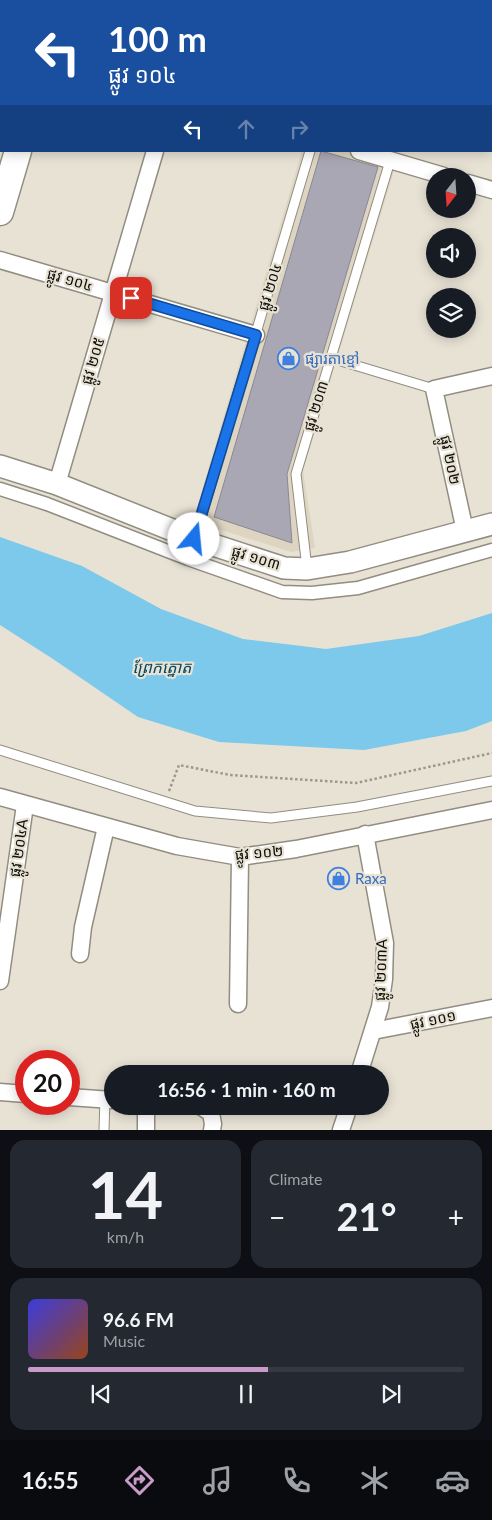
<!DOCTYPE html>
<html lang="en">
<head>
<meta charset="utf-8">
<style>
  body { margin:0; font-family:Lato,"Noto Sans Khmer",sans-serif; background:#242831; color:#f1f3f6; height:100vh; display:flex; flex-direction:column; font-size:19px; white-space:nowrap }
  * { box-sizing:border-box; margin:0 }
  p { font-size:16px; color:#9ea1a6 }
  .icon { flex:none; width:28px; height:28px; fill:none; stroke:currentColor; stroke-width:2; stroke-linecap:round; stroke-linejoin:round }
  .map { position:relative; height:1130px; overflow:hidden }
  .side { display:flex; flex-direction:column; gap:10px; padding:10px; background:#0d0f14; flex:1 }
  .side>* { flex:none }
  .guide { position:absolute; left:0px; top:0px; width:492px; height:152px; box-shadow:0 2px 12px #0003; background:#1a4fa0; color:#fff; overflow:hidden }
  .needle { width:32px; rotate:197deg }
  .fabs { position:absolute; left:426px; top:168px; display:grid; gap:10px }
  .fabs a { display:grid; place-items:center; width:50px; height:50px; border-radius:50%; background:#171b24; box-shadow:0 2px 12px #0003; font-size:25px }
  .speed { position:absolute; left:15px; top:1050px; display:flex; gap:10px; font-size:25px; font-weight:700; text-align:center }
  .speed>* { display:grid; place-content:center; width:65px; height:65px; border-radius:50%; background:#171b24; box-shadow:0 2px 12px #0003; line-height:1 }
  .speed .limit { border:8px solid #d22; background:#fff; color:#111 }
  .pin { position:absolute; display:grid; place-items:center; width:42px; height:42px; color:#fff; margin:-21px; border-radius:10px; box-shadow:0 2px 8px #0006 }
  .me { position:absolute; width:55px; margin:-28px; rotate:17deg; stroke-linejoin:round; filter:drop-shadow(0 0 4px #0008) }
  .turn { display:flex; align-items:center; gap:18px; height:105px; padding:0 25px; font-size:22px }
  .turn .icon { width:65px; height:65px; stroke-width:2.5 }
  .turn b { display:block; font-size:35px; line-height:42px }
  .lanes { display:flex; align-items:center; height:48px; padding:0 25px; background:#0003; justify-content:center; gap:25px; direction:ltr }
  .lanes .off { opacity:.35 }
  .big { font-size:38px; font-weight:700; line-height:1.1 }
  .side .widget { flex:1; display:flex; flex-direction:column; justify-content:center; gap:8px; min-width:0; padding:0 18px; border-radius:15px; background:#242831 }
  .side .dial { align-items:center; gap:0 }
  .dial b { font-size:65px; line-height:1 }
  .song { display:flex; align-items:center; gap:15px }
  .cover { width:60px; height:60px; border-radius:8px; background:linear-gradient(135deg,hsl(240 70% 55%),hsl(20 70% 35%)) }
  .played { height:5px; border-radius:2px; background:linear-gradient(90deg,#c89bc9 55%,#363941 55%) }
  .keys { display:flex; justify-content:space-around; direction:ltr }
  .heat { display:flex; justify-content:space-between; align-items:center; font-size:28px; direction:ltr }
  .side .tiles { flex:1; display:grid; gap:10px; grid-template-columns:1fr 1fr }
  .widget:last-child { grid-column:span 2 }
  .trip { position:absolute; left:104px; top:1065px; width:285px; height:50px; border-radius:25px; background:#171b24; box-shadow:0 2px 12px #0003; font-weight:700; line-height:50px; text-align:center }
  .tab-bar { display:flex; height:80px; justify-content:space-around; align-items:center; background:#090b0e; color:#9ea1a6 }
  .tab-bar .icon { width:35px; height:35px }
  .tab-bar .selected { color:#c89bc9 }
  .tab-bar b { font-size:22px; color:#f1f3f6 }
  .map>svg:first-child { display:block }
  .built { fill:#ddd5c1 }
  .water { fill:#7cc9eb }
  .building { fill:#aaa7b4; stroke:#8a8794 }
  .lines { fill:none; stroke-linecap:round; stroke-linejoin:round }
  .service-casing { stroke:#928d81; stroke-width:11 }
  .pedestrian-casing { stroke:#928d81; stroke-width:15 }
  .minor-casing { stroke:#928d81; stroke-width:19 }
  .tertiary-casing { stroke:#928d81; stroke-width:24 }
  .primary-casing { stroke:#928d81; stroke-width:29 }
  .path { stroke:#9b978d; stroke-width:2.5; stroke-dasharray:2.5 2.5; stroke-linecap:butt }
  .service { stroke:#fff; stroke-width:9 }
  .pedestrian { stroke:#fff; stroke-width:12 }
  .minor { stroke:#fff; stroke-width:16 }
  .tertiary { stroke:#fff; stroke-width:21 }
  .primary { stroke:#fff; stroke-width:26 }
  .route-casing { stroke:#114b97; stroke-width:12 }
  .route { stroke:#1a73e8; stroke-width:9 }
  .labels { text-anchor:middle; stroke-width:4.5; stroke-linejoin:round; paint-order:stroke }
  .street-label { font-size:15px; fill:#110f0a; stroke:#e7e2d4 }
  .shop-label { font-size:15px; fill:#366cbe; stroke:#e7e2d4; text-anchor:start }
  .water-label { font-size:16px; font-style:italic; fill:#054961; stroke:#e7e2d4 }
</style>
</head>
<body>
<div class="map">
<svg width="492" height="1130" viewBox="0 0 492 1130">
  <rect width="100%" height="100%" fill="#e7e2d4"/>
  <g class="built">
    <polygon points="204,0 421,0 203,1"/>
    <polygon points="302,151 400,151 303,471 315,548 291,552 193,521"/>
  </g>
  <polygon class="water" points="0,537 82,566 161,609 243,639 326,649 419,636 492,613 492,721 466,731 364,750 219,742 138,717 53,659 0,625"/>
  <polygon class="building" points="321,151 378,167 287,474 292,543 214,517"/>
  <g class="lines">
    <defs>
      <g id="service">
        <polyline points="400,1 400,0"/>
        <polyline points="331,358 434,389"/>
        <polyline points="195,538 310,151"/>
        <polyline points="307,568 296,474 390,161"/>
        <polyline points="0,750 195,811 271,818 357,807 492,781"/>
        <polyline points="104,1130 105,1099"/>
      </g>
      <polyline id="pedestrian" points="0,489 47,504 188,559 282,592 312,593 358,588 492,550"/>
      <g id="minor">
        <polyline points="471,0 476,1"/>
        <polyline points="199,1 200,0"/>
        <polyline points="491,6 492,6"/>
        <polyline points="0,47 1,47"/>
        <polyline points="359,151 444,176"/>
        <polyline points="468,183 492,190"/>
        <polyline points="0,260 256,335"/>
        <polyline points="57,484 155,151"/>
        <polyline points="465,531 434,389 492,376"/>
        <polyline points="0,797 177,846 240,857 296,849 492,810"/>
        <polyline points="80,954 83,927 106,827"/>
        <polyline points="0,981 25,805"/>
        <polyline points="238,1004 240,857"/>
        <polyline points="373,1031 492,1008"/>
        <polyline points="359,1074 380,1007 384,979 385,943 365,834"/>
        <polyline points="0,1092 26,1094"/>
        <polyline points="69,1097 112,1100"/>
        <polyline points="200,1106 211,1113 213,1124 212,1130"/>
        <polyline points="146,1130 146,1106"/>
        <polyline points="341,1130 349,1106"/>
      </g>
      <polyline id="tertiary" points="0,466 57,484 195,539 284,568 307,569 350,562 492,524"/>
      <g id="primary">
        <polyline points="62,1 62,0"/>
        <polyline points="0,212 18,151"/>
      </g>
    </defs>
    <use href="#service" class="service-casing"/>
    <use href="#pedestrian" class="pedestrian-casing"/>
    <use href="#minor" class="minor-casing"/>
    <use href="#tertiary" class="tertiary-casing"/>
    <use href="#primary" class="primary-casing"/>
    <polyline class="path" points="169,791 179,765 230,775 356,783 492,753"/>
    <use href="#service" class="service"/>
    <use href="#pedestrian" class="pedestrian"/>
    <use href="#minor" class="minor"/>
    <use href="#tertiary" class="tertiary"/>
    <use href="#primary" class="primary"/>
  </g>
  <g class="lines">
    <defs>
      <polyline id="route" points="131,298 256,335 194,539"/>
    </defs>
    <use href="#route" class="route-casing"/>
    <use href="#route" class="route"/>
  </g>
  <defs>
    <symbol id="shop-ring" viewBox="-11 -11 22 22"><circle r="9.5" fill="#e7e2d4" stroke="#3f7fe0" stroke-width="1.5"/><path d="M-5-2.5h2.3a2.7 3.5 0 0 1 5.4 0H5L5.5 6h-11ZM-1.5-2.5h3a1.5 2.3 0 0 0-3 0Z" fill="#3f7fe0"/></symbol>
  </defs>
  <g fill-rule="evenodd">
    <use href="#shop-ring" x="276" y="346" width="25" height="25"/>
    <use href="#shop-ring" x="326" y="866" width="25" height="25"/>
  </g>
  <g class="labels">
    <g class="street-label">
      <text transform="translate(70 280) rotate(16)" y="5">ផ្លូវ ១០៤</text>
      <text transform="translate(270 287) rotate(-73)" y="5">ផ្លូវ ២០៤</text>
      <text transform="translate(93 361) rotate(-74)" y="5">ផ្លូវ ២០៥</text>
      <text transform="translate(316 406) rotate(-73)" y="5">ផ្លូវ ២០៣</text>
      <text transform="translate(450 460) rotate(78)" y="5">ផ្លូវ ២០២</text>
      <text transform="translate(256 558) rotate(17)" y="5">ផ្លូវ ១០៣</text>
      <text transform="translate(19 848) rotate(-82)" y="5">ផ្លូវ ២០៤A</text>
      <text transform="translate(259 853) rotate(-5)" y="5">ផ្លូវ ១០២</text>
      <text transform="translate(381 970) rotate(-88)" y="5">ផ្លូវ ២០៣A</text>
      <text transform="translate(433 1020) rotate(-12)" y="5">ផ្លូវ ១០១</text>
    </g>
    <g class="shop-label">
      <text x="305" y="364">ផ្សារតាខ្មៅ</text>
      <text x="355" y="884">Raxa</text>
    </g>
    <g class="water-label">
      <text x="162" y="673">ព្រែកត្នោត</text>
    </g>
  </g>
</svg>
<div class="fabs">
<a><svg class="needle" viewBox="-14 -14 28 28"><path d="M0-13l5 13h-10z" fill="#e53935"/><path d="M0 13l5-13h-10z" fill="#9ea1a6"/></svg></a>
<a><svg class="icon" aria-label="sound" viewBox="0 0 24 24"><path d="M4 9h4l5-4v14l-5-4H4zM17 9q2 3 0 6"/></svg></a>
<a><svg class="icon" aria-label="layers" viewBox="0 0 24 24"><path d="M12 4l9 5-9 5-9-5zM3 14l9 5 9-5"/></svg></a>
</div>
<div class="speed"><div class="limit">20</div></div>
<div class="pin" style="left:131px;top:298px;background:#d93025"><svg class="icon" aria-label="arrive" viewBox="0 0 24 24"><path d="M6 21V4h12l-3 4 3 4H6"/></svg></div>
<svg class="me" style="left:194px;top:539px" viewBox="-20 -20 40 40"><circle r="19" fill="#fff"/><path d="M0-13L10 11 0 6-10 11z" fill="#1a73e8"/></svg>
<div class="trip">16:56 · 1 min · 160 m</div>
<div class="guide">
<div class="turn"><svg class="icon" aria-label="left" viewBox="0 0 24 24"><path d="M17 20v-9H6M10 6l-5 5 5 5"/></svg><div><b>100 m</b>ផ្លូវ ១០៤</div></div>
<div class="lanes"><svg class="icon" aria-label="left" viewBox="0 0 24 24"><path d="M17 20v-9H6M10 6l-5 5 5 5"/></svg><svg class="icon off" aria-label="ahead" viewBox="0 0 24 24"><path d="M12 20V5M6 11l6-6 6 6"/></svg><svg class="icon off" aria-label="right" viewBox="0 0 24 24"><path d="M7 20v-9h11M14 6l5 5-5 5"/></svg></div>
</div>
</div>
<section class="side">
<div class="tiles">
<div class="widget dial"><b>14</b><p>km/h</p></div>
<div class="widget"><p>Climate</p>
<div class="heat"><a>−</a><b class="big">21°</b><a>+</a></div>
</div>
<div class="widget">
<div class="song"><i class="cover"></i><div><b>96.6 FM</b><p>Music</p></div></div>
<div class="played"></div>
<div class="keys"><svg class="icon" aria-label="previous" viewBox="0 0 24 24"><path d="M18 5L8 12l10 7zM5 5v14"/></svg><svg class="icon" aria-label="pause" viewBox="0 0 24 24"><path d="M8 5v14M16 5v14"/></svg><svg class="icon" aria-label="next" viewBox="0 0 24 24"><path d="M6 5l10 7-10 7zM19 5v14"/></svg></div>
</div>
</div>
</section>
<nav class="tab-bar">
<b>16:55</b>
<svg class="icon selected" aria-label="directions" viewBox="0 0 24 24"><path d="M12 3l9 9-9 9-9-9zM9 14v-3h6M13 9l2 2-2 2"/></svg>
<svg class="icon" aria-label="music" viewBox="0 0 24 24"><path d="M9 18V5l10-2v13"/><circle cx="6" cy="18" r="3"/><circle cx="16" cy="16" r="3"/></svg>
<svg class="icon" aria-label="phone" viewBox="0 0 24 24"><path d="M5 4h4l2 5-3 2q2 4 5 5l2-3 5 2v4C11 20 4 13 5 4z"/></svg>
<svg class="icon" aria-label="climate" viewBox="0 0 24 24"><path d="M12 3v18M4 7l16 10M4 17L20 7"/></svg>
<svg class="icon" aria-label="car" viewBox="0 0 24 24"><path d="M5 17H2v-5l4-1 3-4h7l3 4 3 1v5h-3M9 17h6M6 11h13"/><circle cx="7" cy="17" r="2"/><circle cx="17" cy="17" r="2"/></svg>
</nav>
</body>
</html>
